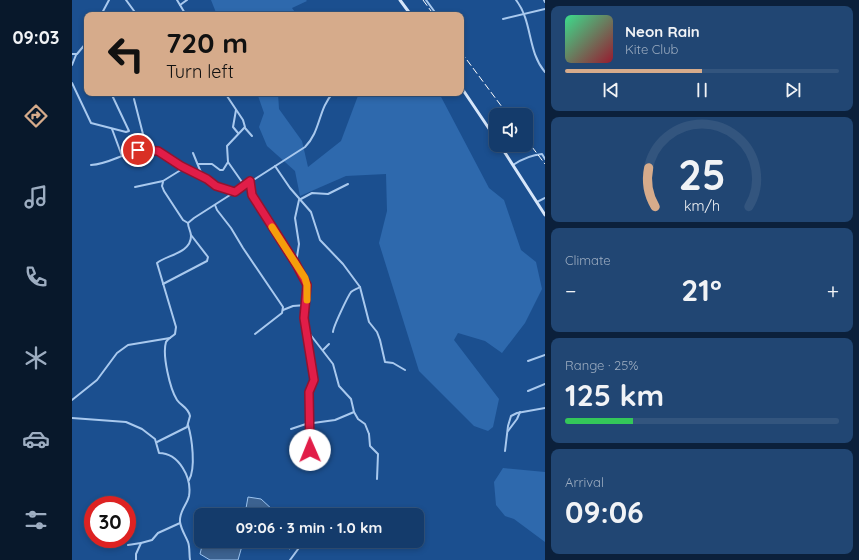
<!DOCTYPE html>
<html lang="en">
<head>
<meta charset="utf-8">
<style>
  body { margin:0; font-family:Quicksand,sans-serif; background:#214673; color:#f1f3f6; height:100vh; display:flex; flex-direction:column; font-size:15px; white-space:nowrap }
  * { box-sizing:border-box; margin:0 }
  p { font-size:13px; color:#9dadc1 }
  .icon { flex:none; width:22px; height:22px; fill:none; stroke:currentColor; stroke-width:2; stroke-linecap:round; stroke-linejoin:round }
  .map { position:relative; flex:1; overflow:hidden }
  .drawer { display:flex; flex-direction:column; gap:6px; padding:6px; background:#0b203b; width:314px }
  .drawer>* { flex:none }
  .top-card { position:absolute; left:12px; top:12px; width:380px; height:84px; border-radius:8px; box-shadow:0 2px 6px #0003,0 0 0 1px #33557e; background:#d6ab8b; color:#111; overflow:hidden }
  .fabs { position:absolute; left:417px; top:108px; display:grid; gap:8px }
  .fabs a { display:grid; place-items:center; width:44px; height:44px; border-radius:8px; background:#143b6b; box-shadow:0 2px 6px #0003,0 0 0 1px #33557e; font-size:20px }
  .speed { position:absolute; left:12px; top:496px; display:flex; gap:8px; font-size:20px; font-weight:700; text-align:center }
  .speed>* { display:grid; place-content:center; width:52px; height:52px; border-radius:50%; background:#143b6b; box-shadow:0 2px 6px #0003,0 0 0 1px #33557e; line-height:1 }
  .speed .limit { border:6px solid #d22; background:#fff; color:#111 }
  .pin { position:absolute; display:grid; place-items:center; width:34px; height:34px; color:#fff; margin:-17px; border:2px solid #fff; border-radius:50%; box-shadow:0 1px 4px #0007 }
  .me { position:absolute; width:44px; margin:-22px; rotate:359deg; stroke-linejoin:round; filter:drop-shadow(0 0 3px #0008) }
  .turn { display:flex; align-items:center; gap:14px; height:84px; padding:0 16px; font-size:18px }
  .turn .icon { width:52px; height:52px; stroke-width:2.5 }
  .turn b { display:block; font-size:28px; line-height:34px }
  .big { font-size:30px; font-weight:700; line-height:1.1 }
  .drawer .card { flex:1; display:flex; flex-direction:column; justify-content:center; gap:6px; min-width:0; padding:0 14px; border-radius:8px; background:#214673 }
  .drawer .dial { align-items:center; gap:0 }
  .dial svg { height:104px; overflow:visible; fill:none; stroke:#33557e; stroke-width:7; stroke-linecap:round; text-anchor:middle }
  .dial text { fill:#f1f3f6; stroke:none }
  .song { display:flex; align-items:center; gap:12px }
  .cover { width:48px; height:48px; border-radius:6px; background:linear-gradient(135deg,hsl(150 70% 55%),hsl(350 70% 35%)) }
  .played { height:4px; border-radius:2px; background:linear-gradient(90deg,#d6ab8b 50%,#33557e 50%) }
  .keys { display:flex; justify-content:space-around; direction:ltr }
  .heat { display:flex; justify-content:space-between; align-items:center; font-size:22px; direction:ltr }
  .charge { height:6px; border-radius:3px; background:linear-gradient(90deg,#34c759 25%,#33557e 0) }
  .trip { position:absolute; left:122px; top:508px; width:230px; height:40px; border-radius:8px; background:#143b6b; box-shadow:0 2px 6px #0003,0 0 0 1px #33557e; font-weight:700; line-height:40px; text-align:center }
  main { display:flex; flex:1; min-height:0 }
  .menu { display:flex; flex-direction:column; width:72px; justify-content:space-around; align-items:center; background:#08182b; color:#9dadc1 }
  .menu .icon { width:28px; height:28px }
  .menu .current { color:#d6ab8b }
  .menu b { font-size:18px; color:#f1f3f6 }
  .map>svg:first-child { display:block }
  .green { fill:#2e69ad }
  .water { fill:#3c6290; stroke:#9cc4f0 }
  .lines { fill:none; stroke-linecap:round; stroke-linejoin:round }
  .street { stroke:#a9c9ee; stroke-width:2 }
  .secondary { stroke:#d6e6fa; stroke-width:3 }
  .rail { stroke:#fff; stroke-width:1; stroke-dasharray:7 3; stroke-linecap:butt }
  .route-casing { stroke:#92132f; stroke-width:10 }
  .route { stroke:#e11d48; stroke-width:7 }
  .slow { stroke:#f59e0b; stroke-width:7 }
</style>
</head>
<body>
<main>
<nav class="menu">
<b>09:03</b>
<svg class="icon current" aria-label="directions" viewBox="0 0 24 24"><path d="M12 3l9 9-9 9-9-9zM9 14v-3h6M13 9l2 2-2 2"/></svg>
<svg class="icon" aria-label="music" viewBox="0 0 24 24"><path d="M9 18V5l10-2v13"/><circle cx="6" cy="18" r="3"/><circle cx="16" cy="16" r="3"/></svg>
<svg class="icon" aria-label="phone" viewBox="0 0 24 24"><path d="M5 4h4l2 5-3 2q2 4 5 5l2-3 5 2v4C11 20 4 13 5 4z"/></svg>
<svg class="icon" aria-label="climate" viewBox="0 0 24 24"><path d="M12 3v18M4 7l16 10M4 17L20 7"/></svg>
<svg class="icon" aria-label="car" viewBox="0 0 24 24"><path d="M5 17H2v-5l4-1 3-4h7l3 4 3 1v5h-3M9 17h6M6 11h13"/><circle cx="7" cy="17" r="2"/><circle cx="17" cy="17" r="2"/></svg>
<svg class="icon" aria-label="filters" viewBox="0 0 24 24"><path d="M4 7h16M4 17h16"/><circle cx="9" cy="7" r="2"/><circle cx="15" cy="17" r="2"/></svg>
</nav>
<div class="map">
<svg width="473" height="560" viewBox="0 0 473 560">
  <rect width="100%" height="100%" fill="#1b4f8f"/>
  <g class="green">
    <polygon points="139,0 234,0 235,1 220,8 225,15 145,15"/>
    <polygon points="185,93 206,93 207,109 230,141 236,167 269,141 287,93 367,93 417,188 432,200 449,250 464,262 470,289 453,323 430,353 413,341 386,333 382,340 427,399 421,427 416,431 402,426 347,371 307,243 315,211 314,174 274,176 228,196 223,171 195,146 187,127 192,113"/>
    <polygon points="431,468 473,472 473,542 442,519 433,516 424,505 422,482"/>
  </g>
  <g class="water">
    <polygon points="176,497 189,499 202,511 212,515 161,515 173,514"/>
    <path d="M129 520V541H215L219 544 218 549C211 547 205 544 199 542 191 540 178 544 170 546L166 560H138L128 554 130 546 125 525Z"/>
  </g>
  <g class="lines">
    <g class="street">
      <polyline points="54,0 65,15"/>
      <polyline points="105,0 114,15"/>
      <polyline points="354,0 365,15"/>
      <path d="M444 0C461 22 455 51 473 72"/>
      <polyline points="472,0 473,2"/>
      <polyline points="108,5 115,0"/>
      <polyline points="29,15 37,0"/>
      <polyline points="431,19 473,9"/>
      <polyline points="0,54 5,54 15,42"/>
      <polyline points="0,65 4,55"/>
      <polyline points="0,83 19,123 54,132 57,131 39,93"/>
      <polyline points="62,99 73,142 80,150"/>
      <polyline points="164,110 161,127 166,133"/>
      <polyline points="173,128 180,136"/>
      <polyline points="40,129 50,156"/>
      <polyline points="121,153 130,175"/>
      <polyline points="156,162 170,182"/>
      <polyline points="126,164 140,164 148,170 151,170 156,162 155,146 173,127 171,120 153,93"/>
      <path d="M19 165C40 164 56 149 78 150 90 151 98 160 108 166 116 170 125 173 133 178 146 184 147 188 163 192"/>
      <path d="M441 165C450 159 459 155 470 154L473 159"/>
      <polyline points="203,166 218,188 239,212 248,240 271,264 288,287 297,322 305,332 308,340 313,362 321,363 333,370"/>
      <polyline points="178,181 182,199 233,278 235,292 232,318 234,329 261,364 267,386 279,399 282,412 286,419 293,424 297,434"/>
      <polyline points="91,182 90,186 92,191 111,220 116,223"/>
      <polyline points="63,187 91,181 112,168"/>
      <polyline points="465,202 473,198"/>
      <polyline points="143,205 145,210 159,228 171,248 211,307 210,313 183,334"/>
      <polyline points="224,263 227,244 223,218 227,200 240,193 256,194 276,184"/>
      <polyline points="91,284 135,261 136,257 119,235"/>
      <polyline points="211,310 221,306 234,305"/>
      <polyline points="235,330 237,356 242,376 237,392 237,446 240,462 239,466"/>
      <path d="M261 332C261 327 276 296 279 292 281 290 285 289 288 287"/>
      <polyline points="251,350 257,344"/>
      <polyline points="456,361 473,355"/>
      <polyline points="456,391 473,384"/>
      <polyline points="0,400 25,380 45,353 56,345 98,338"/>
      <path d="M0 418 54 422 70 429 83 439 87 453C107 453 120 478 117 496 115 505 107 511 108 522 109 529 113 535 116 542 118 547 117 554 118 560"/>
      <path d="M116 425C120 438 124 468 117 480"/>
      <polyline points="219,429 234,424 263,420 282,412"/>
      <polyline points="436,431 445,419 448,412"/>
      <polyline points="297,434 298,446 306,454 305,479"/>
      <path d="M85 442 115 427 118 416C116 407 109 406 105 400 98 389 90 355 94 342 96 338 100 337 103 334L104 327 85 263C95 255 119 253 119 236 119 231 116 228 116 223L122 218 233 147C249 131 246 109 261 93"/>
      <polyline points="433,451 436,426 439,416 445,413 473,408"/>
      <polyline points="250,515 252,512"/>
      <polyline points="56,545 69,543"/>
      <polyline points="64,560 64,554 69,543 80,540 86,533 108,523"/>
      <polyline points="218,560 232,541"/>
    </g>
    <g class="secondary">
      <polyline points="328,0 339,15"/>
      <polyline points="389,87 424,139"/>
      <polyline points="428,145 473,215"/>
    </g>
    <g class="rail">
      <polyline points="351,0 362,15"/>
      <polyline points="389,52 436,115"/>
      <polyline points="454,139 473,164"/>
    </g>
  </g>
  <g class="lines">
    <defs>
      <polyline id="route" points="66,150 86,151 109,166 135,179 144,186 163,192 178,181 180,195 224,264 235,285 232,318 242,380 237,392 238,450"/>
    </defs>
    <use href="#route" class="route-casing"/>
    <use href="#route" class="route"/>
    <polyline class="slow" points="200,227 233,278 235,285 235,300"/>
  </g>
</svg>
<div class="fabs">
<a><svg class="icon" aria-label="sound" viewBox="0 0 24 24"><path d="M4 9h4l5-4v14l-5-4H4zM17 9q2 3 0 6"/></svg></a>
</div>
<div class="speed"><div class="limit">30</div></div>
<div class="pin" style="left:66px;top:150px;background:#d93025"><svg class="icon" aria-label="arrive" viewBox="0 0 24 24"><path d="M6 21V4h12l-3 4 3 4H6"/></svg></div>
<svg class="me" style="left:238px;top:450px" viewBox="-20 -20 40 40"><circle r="19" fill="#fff"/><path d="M0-13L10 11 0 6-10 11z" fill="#e11d48"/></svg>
<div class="trip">09:06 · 3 min · 1.0 km</div>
<div class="top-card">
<div class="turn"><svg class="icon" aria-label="left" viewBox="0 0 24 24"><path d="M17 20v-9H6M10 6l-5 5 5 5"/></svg><div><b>720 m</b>Turn left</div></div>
</div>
</div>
<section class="drawer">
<div class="card">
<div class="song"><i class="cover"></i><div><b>Neon Rain</b><p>Kite Club</p></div></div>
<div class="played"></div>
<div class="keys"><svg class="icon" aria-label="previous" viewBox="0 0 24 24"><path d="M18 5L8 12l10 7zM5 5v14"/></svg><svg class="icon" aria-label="pause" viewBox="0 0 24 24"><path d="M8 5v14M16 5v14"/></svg><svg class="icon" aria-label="next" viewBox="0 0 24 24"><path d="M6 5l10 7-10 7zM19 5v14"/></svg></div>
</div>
<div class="card dial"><svg viewBox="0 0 100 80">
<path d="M14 69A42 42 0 1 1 86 69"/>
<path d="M14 69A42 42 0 0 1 9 39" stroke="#d6ab8b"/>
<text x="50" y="56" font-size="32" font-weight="700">25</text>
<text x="50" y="72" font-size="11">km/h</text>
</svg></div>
<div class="card"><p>Climate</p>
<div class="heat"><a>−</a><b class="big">21°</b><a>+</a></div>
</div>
<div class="card"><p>Range · 25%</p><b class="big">125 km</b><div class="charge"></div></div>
<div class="card"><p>Arrival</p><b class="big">09:06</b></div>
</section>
</main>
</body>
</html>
